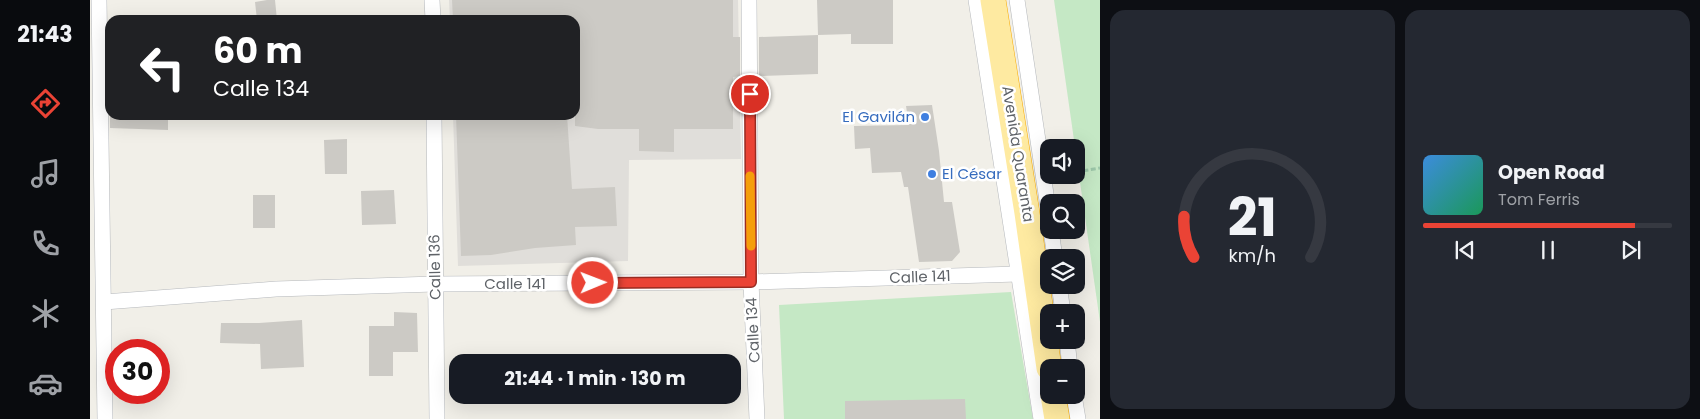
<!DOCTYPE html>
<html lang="en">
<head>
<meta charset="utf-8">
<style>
  body { margin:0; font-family:Poppins,sans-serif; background:#242831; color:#f1f3f6; height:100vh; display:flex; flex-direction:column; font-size:19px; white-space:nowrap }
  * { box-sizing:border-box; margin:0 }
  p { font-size:16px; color:#9ea1a6 }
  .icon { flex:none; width:28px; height:28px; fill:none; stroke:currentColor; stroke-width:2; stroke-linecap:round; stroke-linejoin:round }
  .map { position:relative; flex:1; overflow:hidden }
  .sheet { display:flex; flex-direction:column; gap:10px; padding:10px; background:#0d0f14; width:600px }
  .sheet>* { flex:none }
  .guide { position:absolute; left:15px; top:15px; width:475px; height:105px; border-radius:15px; box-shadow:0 5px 20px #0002; background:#202124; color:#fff; overflow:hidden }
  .fabs { position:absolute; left:950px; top:139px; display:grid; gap:10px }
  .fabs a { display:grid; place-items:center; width:45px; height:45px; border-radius:10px; background:#171b24; box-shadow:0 5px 20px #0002; font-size:25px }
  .speed { position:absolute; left:15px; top:339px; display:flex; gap:10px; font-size:25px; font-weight:700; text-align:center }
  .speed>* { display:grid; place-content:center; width:65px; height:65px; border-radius:50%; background:#171b24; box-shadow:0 5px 20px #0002; line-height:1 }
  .speed .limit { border:8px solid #d22; background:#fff; color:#111 }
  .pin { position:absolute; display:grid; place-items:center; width:42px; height:42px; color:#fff; margin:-21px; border:2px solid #fff; border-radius:50%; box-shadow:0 1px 5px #0007 }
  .me { position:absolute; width:55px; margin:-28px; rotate:89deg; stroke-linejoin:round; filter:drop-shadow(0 0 4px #0008) }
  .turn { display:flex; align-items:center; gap:18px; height:105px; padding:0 25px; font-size:22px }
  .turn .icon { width:65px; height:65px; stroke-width:2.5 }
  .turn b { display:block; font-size:35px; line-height:42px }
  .sheet .tile { flex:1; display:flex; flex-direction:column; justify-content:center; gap:8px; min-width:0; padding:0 18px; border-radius:15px; background:#242831 }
  .sheet .dial { align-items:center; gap:0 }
  .dial svg { height:130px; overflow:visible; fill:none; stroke:#363941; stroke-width:7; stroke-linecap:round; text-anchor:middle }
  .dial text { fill:#f1f3f6; stroke:none }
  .song { display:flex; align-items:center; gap:15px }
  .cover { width:60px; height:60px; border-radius:8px; background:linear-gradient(135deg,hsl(210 70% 55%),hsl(150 70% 35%)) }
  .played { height:5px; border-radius:2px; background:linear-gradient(90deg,#ea4335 85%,#363941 85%) }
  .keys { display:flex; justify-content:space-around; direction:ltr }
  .sheet .tiles { flex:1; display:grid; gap:10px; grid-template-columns:repeat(2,1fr) }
  .trip { position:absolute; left:359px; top:354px; width:292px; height:50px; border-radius:15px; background:#171b24; box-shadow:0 5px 20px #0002; font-weight:700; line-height:50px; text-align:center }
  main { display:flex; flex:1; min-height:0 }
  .menu { display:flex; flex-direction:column; width:90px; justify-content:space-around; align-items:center; background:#090b0e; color:#9ea1a6 }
  .menu .icon { width:35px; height:35px }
  .menu .selected { color:#ea4335 }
  .menu b { font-size:22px; color:#f1f3f6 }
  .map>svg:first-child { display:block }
  .industrial { fill:#e0deda }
  .green { fill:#c5e8c5 }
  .building { fill:#cccac5 }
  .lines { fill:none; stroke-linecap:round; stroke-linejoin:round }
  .minor-casing { stroke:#b5b8bc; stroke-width:16 }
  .trunk-casing { stroke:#f9ab00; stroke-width:26 }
  .path { stroke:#9cc7a9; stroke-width:3; stroke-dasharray:5 2.5; stroke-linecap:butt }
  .minor { stroke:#fff; stroke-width:15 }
  .trunk { stroke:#feeaa1; stroke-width:25 }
  .route-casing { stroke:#982c22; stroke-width:12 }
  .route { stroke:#ea4335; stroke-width:9 }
  .slow { stroke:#f59e0b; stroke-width:9 }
  .shop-dot { fill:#3f7fe0; stroke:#fff; stroke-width:2 }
  .labels { text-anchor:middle; stroke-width:5; stroke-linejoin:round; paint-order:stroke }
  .shop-label { font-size:15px; fill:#366cbe; stroke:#fff; text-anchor:end }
  .street-label { font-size:15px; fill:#5f6368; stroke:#fff }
</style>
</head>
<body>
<main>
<nav class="menu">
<b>21:43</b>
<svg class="icon selected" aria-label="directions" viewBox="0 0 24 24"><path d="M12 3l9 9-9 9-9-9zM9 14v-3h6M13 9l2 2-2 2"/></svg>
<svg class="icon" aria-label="music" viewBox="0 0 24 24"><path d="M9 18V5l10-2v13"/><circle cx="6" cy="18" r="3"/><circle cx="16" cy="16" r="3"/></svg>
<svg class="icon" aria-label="phone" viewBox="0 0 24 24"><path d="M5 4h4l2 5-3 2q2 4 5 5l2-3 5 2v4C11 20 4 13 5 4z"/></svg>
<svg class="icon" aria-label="climate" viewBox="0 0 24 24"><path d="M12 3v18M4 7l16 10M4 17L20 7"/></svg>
<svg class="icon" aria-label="car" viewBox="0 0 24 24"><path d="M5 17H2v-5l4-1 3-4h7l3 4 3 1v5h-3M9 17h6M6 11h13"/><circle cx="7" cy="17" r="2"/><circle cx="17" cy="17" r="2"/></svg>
</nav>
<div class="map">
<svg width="1010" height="419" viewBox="0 0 1010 419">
  <rect width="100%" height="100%" fill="#f1efe8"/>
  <polygon class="industrial" points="359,0 648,0 651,159 539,160 538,261 368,266 363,115 485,115 485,20 360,20"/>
  <g class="green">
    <polygon points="964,0 1010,0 1010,322"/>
    <polygon points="921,292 943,419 694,419 689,305"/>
  </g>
  <g class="building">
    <polygon points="177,0 185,0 187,20 167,20 165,2"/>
    <polygon points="362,0 643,0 643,37 650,37 650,76 643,77 643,129 584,129 584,152 549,151 549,129 508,129 485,126 485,20 363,20"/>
    <polygon points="727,0 803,0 803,44 761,44 761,34 728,35"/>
    <polygon points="728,35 728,74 669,76 669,37"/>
    <polygon points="842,105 849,151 854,202 862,202 870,252 862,261 829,262 818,187 814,187 811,172 782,173 780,148 765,149 764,126 819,125 816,106"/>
    <polygon points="20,115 78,115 78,130 20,128"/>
    <polygon points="366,115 477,115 482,189 525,187 527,226 485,227 486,245 445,248 401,255 371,256"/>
    <polygon points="257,139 257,174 235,174 234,140"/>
    <polygon points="304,190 306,224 272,225 271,191"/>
    <rect x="163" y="195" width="22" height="33"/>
    <polygon points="304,312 327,313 328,352 303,352 303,376 279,376 279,326 304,326"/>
    <polygon points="212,320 214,367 171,369 170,344 130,343 131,323 169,323"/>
    <polygon points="875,399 876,419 755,419 755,401"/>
  </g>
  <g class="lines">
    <defs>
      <g id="minor">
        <polyline points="9,0 15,419"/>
        <polyline points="342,0 343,20"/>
        <polyline points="659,0 661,282 667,419"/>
        <polyline points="886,0 951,419"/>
        <polyline points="927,0 959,214"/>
        <polyline points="344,115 347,419"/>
        <polyline points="961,230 965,258"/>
        <polyline points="969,285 973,312"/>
        <polyline points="14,302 186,289 345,284 661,282 928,274"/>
        <polyline points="977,340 980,368"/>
        <polyline points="984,395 988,419"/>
      </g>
      <g id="trunk">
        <polyline points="903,0 937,213 959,368"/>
        <polyline points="963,395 967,419"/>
      </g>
    </defs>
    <use href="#minor" class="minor-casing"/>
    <use href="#trunk" class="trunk-casing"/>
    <polyline class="path" points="986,172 1010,168"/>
    <use href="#minor" class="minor"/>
    <use href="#trunk" class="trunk"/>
  </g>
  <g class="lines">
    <defs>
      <polyline id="route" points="503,283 661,282 660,94"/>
    </defs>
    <use href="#route" class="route-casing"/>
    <use href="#route" class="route"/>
    <polyline class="slow" points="660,176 661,246"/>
  </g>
  <g class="shop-dot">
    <circle cx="835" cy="117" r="5"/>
    <circle cx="842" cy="174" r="5"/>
  </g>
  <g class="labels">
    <g class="shop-label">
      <text x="825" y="122">El Gavilán</text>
      <text x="852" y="179" text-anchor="start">El César</text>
    </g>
    <g class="street-label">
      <text transform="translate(928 154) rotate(81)" y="5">Avenida Quaranta</text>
      <text transform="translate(345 267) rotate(-91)" y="5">Calle 136</text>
      <text transform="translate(830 277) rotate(-2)" y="5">Calle 141</text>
      <text x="425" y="289">Calle 141</text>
      <text transform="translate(663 330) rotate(-93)" y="5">Calle 134</text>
    </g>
  </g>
</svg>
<div class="fabs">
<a><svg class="icon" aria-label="sound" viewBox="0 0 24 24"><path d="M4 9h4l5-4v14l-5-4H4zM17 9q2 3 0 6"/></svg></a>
<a><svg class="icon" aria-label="search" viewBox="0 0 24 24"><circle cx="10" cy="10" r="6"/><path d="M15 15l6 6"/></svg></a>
<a><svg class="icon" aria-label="layers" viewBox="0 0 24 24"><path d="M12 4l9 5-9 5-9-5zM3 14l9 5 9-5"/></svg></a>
<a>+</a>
<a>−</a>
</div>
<div class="speed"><div class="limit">30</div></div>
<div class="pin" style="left:660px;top:94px;background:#d93025"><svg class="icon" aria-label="arrive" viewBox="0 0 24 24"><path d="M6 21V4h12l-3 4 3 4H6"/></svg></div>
<svg class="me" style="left:503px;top:283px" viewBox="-20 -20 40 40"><circle r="17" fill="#ea4335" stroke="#fff" stroke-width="3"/><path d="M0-11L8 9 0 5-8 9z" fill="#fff"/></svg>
<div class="trip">21:44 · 1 min · 130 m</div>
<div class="guide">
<div class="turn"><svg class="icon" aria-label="left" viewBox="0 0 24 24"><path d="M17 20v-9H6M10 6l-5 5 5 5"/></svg><div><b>60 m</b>Calle 134</div></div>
</div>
</div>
<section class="sheet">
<div class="tiles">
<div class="tile dial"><svg viewBox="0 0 100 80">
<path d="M14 69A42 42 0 1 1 86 69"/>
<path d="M14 69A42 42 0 0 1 8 44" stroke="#ea4335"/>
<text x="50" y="56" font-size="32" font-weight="700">21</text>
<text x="50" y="72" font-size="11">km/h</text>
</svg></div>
<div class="tile">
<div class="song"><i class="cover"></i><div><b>Open Road</b><p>Tom Ferris</p></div></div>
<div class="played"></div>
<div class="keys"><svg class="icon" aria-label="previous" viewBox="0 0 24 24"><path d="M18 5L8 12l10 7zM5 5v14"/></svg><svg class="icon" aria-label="pause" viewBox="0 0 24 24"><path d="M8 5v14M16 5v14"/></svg><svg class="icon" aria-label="next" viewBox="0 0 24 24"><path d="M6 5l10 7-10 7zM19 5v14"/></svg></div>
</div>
</div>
</section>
</main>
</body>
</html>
